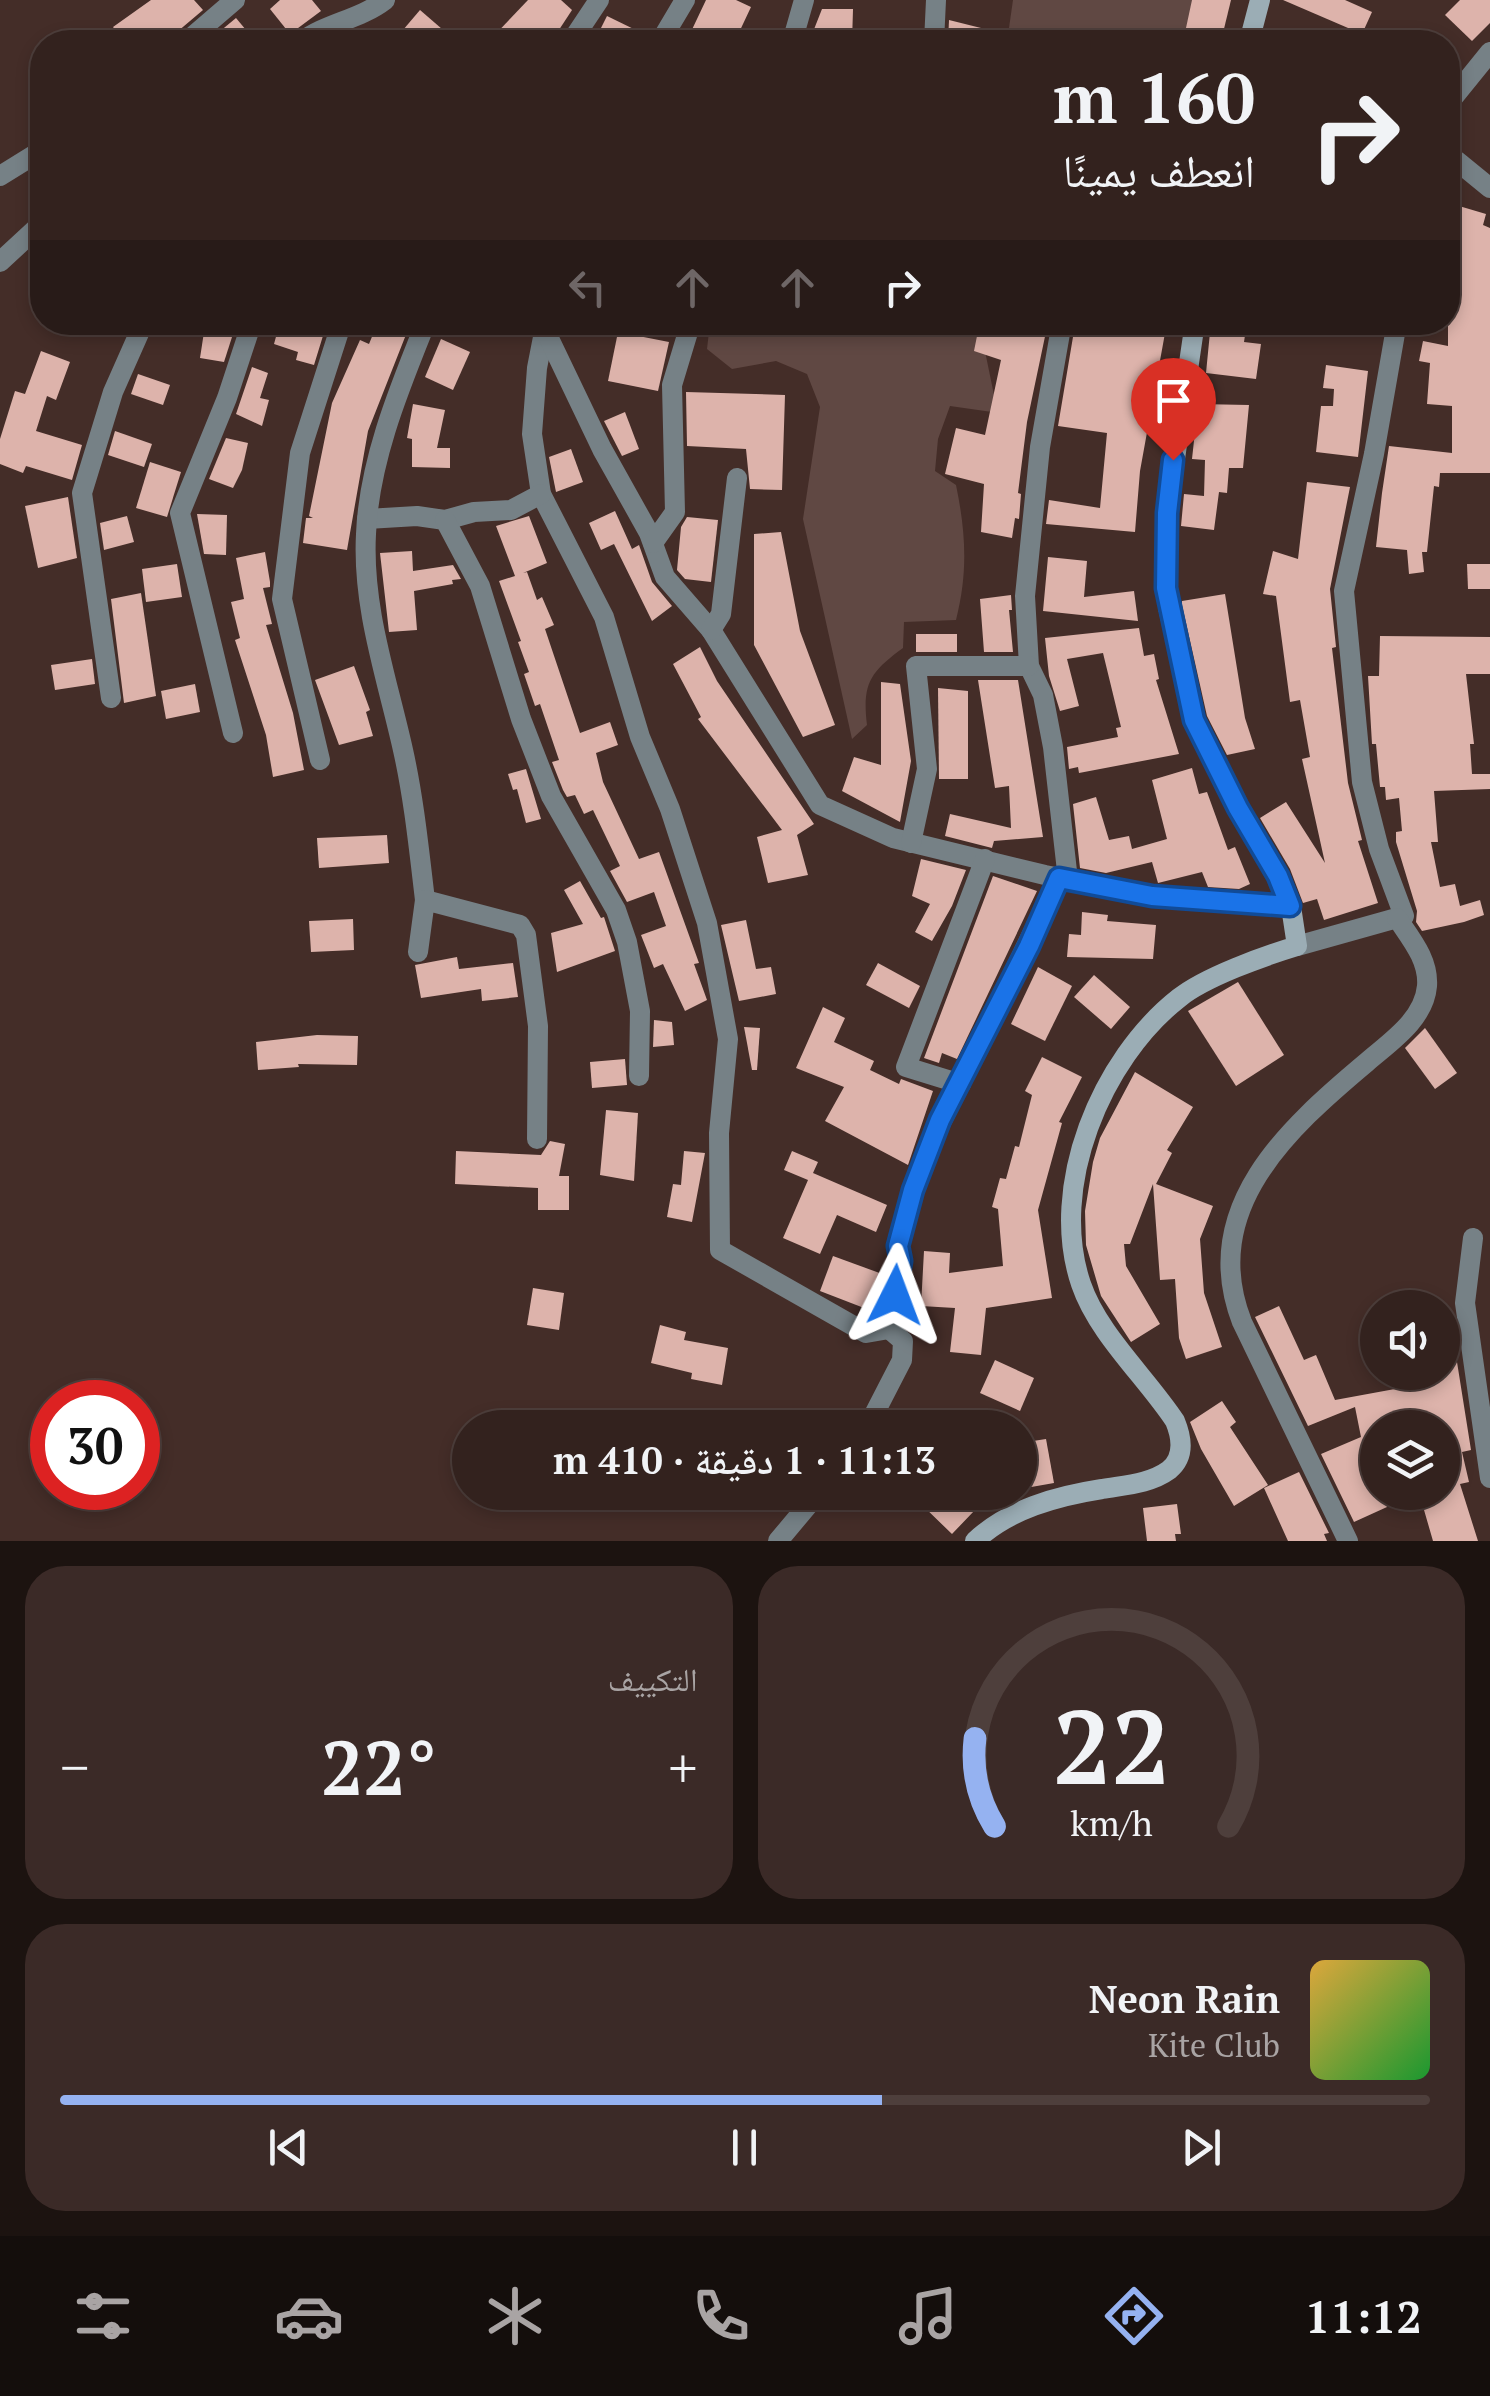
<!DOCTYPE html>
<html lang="ar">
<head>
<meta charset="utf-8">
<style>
  body { margin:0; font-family:"PT Serif","Noto Naskh Arabic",serif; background:#3b2a27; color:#f1f3f6; direction:rtl; height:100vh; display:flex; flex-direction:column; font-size:38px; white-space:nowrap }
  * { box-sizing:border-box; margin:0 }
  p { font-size:32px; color:#a9a4a4 }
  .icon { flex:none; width:55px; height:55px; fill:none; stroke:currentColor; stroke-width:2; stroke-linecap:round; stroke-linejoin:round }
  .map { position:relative; height:1541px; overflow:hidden; direction:ltr }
  .panel { display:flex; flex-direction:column; gap:25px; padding:25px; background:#1c1310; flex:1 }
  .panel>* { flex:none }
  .guide { position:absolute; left:30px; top:30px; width:1430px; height:305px; border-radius:40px; box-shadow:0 5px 15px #0003,0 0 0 2px #4e3f3c; direction:rtl; background:#33221e; color:#f1f3f6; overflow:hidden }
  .tools { position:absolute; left:1360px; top:1290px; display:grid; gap:20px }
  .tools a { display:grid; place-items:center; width:100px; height:100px; border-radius:50%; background:#33221e; box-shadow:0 5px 15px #0003,0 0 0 2px #4e3f3c; font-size:50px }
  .speed { position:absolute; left:30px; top:1380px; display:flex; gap:20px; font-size:50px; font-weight:700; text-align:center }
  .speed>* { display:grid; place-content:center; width:130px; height:130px; border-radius:50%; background:#33221e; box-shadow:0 5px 15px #0003,0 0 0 2px #4e3f3c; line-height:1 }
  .speed .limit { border:15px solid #d22; background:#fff; color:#111 }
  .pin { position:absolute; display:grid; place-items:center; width:85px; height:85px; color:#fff; margin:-102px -42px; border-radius:50% 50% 50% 0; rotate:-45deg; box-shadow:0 0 10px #0007 }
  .pin .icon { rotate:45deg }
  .me { position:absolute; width:110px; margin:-55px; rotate:3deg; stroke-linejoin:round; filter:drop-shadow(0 0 8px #0008) }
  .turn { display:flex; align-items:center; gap:35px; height:210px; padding:0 40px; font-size:45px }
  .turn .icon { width:130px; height:130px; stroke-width:2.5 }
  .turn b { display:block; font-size:70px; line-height:85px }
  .lanes { display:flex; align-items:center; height:95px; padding:0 40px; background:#0003; justify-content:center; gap:50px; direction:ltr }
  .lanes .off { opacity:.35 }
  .big { font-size:75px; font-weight:600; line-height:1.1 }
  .panel .tile { flex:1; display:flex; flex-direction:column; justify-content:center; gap:15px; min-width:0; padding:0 35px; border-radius:40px; background:#3b2a27 }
  .panel .dial { align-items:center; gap:0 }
  .dial svg { height:260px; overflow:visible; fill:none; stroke:#4e3f3c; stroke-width:7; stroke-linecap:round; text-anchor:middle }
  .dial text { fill:#f1f3f6; stroke:none }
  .song { display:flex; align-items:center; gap:30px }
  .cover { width:120px; height:120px; border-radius:15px; background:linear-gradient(135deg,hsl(40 70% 55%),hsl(130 70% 35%)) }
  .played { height:10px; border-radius:5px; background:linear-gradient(90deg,#95b2f1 60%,#4e3f3c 60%) }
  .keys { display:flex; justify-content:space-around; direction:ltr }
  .heat { display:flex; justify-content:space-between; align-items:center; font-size:55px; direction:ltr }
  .panel .tiles { flex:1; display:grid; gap:25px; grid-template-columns:1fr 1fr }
  .tile:last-child { grid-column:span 2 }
  .trip { position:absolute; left:452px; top:1410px; width:585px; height:100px; border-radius:50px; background:#33221e; box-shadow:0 5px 15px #0003,0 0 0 2px #4e3f3c; font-weight:600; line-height:100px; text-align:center; direction:rtl }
  .tab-bar { display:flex; height:160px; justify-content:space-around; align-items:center; background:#140e0c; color:#a9a4a4 }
  .tab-bar .icon { width:70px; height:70px }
  .tab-bar .selected { color:#95b2f1 }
  .tab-bar b { font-size:45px; color:#f1f3f6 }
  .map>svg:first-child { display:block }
  .green { fill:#604843 }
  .building { fill:#ddb3ab }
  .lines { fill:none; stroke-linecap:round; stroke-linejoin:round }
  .street { stroke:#768186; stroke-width:20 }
  .secondary { stroke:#9badb5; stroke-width:20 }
  .route-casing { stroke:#114b97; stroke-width:25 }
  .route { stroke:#1a73e8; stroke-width:18 }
</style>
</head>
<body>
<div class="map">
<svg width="1490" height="1541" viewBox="0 0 1490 1541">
  <rect width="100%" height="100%" fill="#442d28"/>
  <g class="green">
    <polygon points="1013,0 1196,0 1183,42 1007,42"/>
    <path d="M979 322 994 395 992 412 950 406 938 439 935 471 956 485C966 533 968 573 956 620L904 622 903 648C870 672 862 684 867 725L852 739 803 519 820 407 807 374 776 361 732 369 707 349 710 323Z"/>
  </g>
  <g class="building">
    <polygon points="151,0 194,0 203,10 177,32 173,42 124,42 113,27"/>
    <polygon points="280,0 312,0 321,11 290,34 270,9"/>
    <polygon points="528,0 561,0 572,10 551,42 488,42"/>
    <polygon points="706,0 736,0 751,7 735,41 713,31 710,42 696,42 688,38"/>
    <polygon points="1192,0 1231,0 1222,37 1186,28"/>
    <polygon points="1283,0 1345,0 1372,12 1362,34"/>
    <polygon points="1460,0 1490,0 1490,23 1472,41 1445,15"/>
    <polygon points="822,9 853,9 852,42 809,42"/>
    <polygon points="420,10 457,42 417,42 403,30"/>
    <polygon points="607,16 648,36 646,42 594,42"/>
    <polygon points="236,18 251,36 243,42 207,42"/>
    <polygon points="949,20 985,29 982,42 948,42"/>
    <polygon points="1459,206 1486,214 1483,225 1490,228 1490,473 1440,473 1439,487 1434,486 1427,552 1422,552 1424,572 1409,574 1407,550 1376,547 1382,493 1389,446 1452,453 1452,406 1427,404 1430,363 1419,361 1423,341 1448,346 1448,243"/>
    <polygon points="280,322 326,326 314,365 296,360 298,352 274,344"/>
    <polygon points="378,322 409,327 368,431 347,550 303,543 306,518 313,518 309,516 332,403 360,340 369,344"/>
    <polygon points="989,322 1041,322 1041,326 1047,327 1027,422 1018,493 1021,494 1019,519 1015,518 1012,538 981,532 984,484 945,474 956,428 985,435 1001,360 974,351 978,331 987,333"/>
    <polygon points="1114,322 1167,322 1140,471 1135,532 1046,524 1049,500 1100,508 1107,433 1058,426 1074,331 1114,336"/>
    <polygon points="1211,322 1247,322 1244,342 1261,344 1256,379 1206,373"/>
    <polygon points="204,332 232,337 224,362 200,358"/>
    <polygon points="618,332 669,342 658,391 608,381"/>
    <polygon points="441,339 470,352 453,390 425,377"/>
    <polygon points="41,351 70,362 56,400 47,396 36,431 82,445 72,480 26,466 23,473 0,464 0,439 15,391 25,394"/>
    <polygon points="1326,365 1368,371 1358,457 1316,452 1321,406 1333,406 1334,389 1323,388"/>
    <polygon points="252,367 268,373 260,398 269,400 262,426 236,414"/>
    <polygon points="138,374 170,385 163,405 131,394"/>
    <polygon points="686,392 785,395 782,490 750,489 746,449 687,446"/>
    <polygon points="413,404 445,410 437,448 450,448 450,468 412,467 412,439 407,438"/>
    <polygon points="1198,404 1249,405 1243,468 1229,468 1227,493 1219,492 1214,530 1181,526 1184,494 1204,496 1205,460 1192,459"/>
    <polygon points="625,412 639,449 622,456 604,421"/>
    <polygon points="115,431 152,444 144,467 108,455"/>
    <polygon points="226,438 248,443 242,470 233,488 209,479"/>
    <polygon points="571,449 583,482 556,492 549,457"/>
    <polygon points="150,462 181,472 167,517 136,508"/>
    <polygon points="1307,482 1350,487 1330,589 1336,647 1332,648 1348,783 1362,840 1358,841 1378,903 1324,920 1317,899 1303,903 1290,869 1260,818 1286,802 1325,863 1302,759 1310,757 1300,700 1290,702 1276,596 1263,594 1273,551 1298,559"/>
    <polygon points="68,497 77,558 38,568 25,506"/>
    <polygon points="615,511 632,549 639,545 652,582 672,606 652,621 614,544 601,550 589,523"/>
    <polygon points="197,514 227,515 226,555 204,554"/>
    <polygon points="127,516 134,542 104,550 100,523"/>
    <polygon points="529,516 547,563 523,573 527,572 537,600 542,597 554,625 545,629 580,733 610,722 618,745 596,753 603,782 639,859 659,852 699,963 694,964 707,1000 685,1011 663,964 654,968 641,935 666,926 654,892 627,902 610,871 620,866 593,810 584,814 575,795 567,797 563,790 552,762 559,760 540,704 535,706 524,674 529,672 518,642 521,641 499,581 515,576 496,526"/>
    <polygon points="687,517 718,520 711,582 685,579 677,570 681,527"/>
    <polygon points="781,532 800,631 835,725 803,737 754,645 754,534"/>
    <polygon points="412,551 413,571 453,565 461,579 452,580 453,584 414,591 417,630 389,632 380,553"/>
    <polygon points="265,552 270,582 270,587 263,588 272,624 266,625 293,713 304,770 273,777 266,735 235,640 240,638 231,602 244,599 236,558"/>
    <polygon points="1048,557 1087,561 1084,597 1134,591 1138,621 1043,611"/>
    <polygon points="177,564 182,597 146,602 142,569"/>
    <polygon points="1467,564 1490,564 1490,589 1468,589"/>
    <polygon points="141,593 156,696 124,703 111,599"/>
    <polygon points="1225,594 1245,718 1255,749 1227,755 1207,716 1182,605 1182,601"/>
    <polygon points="1011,595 1012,610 1009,610 1013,652 984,652 980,599"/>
    <polygon points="1139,628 1144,656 1154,654 1159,679 1156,680 1179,754 1079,773 1078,767 1069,769 1067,747 1118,737 1116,728 1121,727 1103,653 1067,659 1079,706 1060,711 1049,676 1045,638"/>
    <rect x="916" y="634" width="41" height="18"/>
    <polygon points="1380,636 1490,637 1490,674 1466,674 1474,744 1470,744 1472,774 1490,774 1490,789 1434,791 1438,842 1431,842 1440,887 1455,884 1460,906 1480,900 1484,915 1464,922 1422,931 1416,922 1417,911 1396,842 1396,832 1402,831 1399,798 1386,800 1385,787 1380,787 1376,744 1372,744 1368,676 1379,676"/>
    <polygon points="700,647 717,681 814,824 797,835 808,875 768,883 757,837 782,830 698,719 701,717 673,664"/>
    <polygon points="92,659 95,684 55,690 51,665"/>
    <polygon points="354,666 370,710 366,712 373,736 339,745 315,680"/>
    <polygon points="978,680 1018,680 1043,837 994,841 992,848 945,836 950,814 1011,828 1009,786 995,788"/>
    <polygon points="881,682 900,684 911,761 900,822 842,791 854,757 881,765"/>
    <polygon points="195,684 200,712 166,719 161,691"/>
    <polygon points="938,688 968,691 968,779 939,779"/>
    <polygon points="1192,768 1199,794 1207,792 1228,850 1235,847 1250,884 1239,889 1208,887 1202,872 1158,883 1152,862 1106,873 1080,868 1073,804 1096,797 1109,840 1129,836 1132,849 1167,839 1152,780"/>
    <polygon points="526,769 541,819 526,823 517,789 513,790 508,774"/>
    <polygon points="387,835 389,863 319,868 317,838"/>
    <polygon points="921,859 966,870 952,906 932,941 915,932 930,904 912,896"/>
    <polygon points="993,876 1037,891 957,1059 942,1053 939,1063 924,1058"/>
    <polygon points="580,881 601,918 604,917 615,951 557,972 551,933 583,924 564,890"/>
    <polygon points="1082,912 1108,915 1107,921 1156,925 1153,959 1067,957 1069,934 1081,935"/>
    <polygon points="353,919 354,950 311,952 309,921"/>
    <polygon points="746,920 756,969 771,967 776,994 739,1001 721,925"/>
    <polygon points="457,957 459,969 513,963 518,997 482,1001 481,989 421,998 415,965"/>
    <polygon points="878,963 920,986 909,1008 866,985"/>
    <polygon points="1038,967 1072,986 1045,1041 1011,1024"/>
    <polygon points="1094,975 1130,1007 1111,1029 1074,997"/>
    <polygon points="1238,982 1284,1055 1236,1086 1188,1011"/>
    <polygon points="823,1007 845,1018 834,1042 874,1061 870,1070 899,1084 901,1079 933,1091 908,1165 825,1121 844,1087 796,1068"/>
    <polygon points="654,1020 672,1022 674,1045 653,1047"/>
    <polygon points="744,1027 760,1028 757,1070 752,1070"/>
    <polygon points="1425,1028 1457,1073 1435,1089 1405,1048"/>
    <polygon points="317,1035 358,1036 357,1065 298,1064 299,1067 258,1070 256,1042"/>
    <polygon points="1042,1057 1082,1077 1059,1122 1062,1123 1038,1210 1052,1298 986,1308 981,1355 950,1352 955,1308 921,1306 924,1251 950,1253 949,1273 1003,1266 998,1209 992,1207 1000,1178 1006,1179 1015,1146 1019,1147 1032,1095 1025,1091"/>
    <polygon points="625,1059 627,1085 592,1088 590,1062"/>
    <polygon points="1135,1072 1193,1107 1167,1150 1172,1153 1156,1184 1213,1206 1200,1239 1204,1293 1222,1347 1186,1359 1179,1338 1175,1279 1160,1280 1153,1184 1130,1244 1124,1244 1126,1266 1160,1324 1131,1342 1101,1296 1086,1245 1085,1211 1093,1162 1100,1138"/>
    <polygon points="606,1110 638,1113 634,1181 600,1175"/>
    <polygon points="550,1141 565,1144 559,1176 569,1176 569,1210 538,1210 538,1188 455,1184 456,1151 541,1155"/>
    <polygon points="684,1151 705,1153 692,1222 667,1217 673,1184 681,1185"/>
    <polygon points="792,1151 818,1162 813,1173 887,1205 876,1232 837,1215 820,1254 783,1238 808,1180 784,1170"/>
    <polygon points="833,1256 885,1275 877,1313 820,1291"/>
    <polygon points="533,1288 564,1293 559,1330 527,1325"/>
    <polygon points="1279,1306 1304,1360 1316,1355 1335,1400 1433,1382 1430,1372 1442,1372 1442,1366 1457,1362 1471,1450 1462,1452 1469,1482 1460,1484 1478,1541 1433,1541 1422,1503 1442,1498 1442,1428 1378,1428 1378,1464 1369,1466 1387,1507 1354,1522 1321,1454 1361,1437 1355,1407 1308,1426 1255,1317"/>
    <polygon points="660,1325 686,1332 684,1340 728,1348 722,1385 691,1379 692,1373 651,1363"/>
    <polygon points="995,1360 1034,1378 1020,1411 980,1393"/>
    <polygon points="1222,1401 1236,1422 1230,1427 1268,1485 1234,1506 1201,1449 1190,1422"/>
    <polygon points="1046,1439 1054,1483 1020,1489 1020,1443"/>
    <polygon points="1299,1472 1329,1533 1324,1534 1327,1541 1288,1541 1264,1488"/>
    <polygon points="932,1492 992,1492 971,1507 975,1510 952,1534 921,1504"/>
    <polygon points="1177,1504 1181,1534 1175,1534 1176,1541 1147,1541 1143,1508"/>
  </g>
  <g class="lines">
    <g class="street">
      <polyline points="186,42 235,0"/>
      <path d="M301 42C326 23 359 20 385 0"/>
      <polyline points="571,42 599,0"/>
      <polyline points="660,42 685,0"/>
      <polyline points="792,42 804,0"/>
      <polyline points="934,42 936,0"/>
      <polyline points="1448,104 1490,52"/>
      <polyline points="1448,158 1457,161 1490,188"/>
      <polyline points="0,176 42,150"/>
      <polyline points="0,262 42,223"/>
      <polyline points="546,322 537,368 532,434 541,494 604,617 640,737 670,809 707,923 728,1039 719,1133 720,1250 866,1333 889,1329"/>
      <polyline points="1062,322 1040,447 1025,596 1029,666 1043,695 1053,747 1068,880"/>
      <polyline points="545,330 602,449 649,533 665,577 711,630 820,805 893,838 1045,875 1152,896 1290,907"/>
      <polyline points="367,519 417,516 445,520 474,512 511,510 541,494"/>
      <polyline points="445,520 480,586 521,719 551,796 616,910 627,942 640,1011 639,1076"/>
      <polyline points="653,543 675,512 672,385 691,322"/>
      <polyline points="711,630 721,614 737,478"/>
      <polyline points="111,698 82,493 113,392 144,322"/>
      <polyline points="233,733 180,513 227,398 252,322"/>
      <polyline points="320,760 282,599 300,453 342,322"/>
      <polyline points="911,843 927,769 916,666 1029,666"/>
      <path d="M425 900C419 850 414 799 403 750 387 678 362 608 366 534 369 461 399 389 426 322"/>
      <polyline points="1297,946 1404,916 1379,849 1362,782 1344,591 1374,454 1397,322"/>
      <polyline points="418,952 425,900 520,925 526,935 538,1026 537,1139"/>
      <polyline points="961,1084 906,1067 985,859"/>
      <polyline points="1473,1238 1465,1303 1490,1478"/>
      <polyline points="889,1329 901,1261 898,1246 924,1158 1059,878"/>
      <polyline points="867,1428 902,1360 903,1341 889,1329"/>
      <polyline points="778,1541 819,1492"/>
      <path d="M1348 1541 1242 1322C1198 1209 1287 1129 1367 1062 1390 1042 1424 1020 1427 986 1429 960 1411 939 1397 918"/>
    </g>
    <g class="secondary">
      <polyline points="1249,42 1260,0"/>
      <path d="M975 1541C1009 1509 1057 1496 1102 1489 1124 1485 1150 1484 1169 1470 1185 1457 1182 1438 1175 1421 1146 1377 1098 1334 1081 1284 1048 1187 1101 1059 1179 998 1205 977 1264 956 1297 946L1292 913 1278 876 1238 807 1194 721 1168 607 1167 513 1195 322"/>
    </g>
  </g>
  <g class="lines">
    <defs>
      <polyline id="route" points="895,1295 901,1261 898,1246 913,1190 940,1120 1029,946 1059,878 1152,896 1290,906 1278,876 1238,808 1194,720 1166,588 1167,513 1173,460"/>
    </defs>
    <use href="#route" class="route-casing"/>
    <use href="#route" class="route"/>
  </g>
</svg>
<div class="tools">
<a><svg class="icon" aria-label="sound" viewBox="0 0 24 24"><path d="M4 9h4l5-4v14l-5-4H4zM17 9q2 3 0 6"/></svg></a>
<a><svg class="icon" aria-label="layers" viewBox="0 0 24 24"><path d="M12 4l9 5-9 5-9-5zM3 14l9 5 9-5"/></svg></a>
</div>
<div class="speed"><div class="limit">30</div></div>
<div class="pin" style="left:1173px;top:460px;background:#d93025"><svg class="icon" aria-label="arrive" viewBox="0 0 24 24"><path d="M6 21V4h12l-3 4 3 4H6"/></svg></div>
<svg class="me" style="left:895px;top:1295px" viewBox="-20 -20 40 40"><path d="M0-17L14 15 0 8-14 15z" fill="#1a73e8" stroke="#fff" stroke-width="4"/></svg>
<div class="trip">11:13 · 1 دقيقة · 410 m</div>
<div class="guide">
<div class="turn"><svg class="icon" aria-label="right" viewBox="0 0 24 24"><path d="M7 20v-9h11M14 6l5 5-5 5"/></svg><div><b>160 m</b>انعطف يمينًا</div></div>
<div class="lanes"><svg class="icon off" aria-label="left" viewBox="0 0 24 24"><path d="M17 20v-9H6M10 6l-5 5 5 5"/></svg><svg class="icon off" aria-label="ahead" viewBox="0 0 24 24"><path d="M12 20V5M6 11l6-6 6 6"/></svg><svg class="icon off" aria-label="ahead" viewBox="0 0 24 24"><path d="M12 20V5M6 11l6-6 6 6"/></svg><svg class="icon" aria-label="right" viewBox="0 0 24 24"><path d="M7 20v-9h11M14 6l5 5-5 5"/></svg></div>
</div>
</div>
<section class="panel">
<div class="tiles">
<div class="tile dial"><svg viewBox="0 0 100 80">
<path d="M14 69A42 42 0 1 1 86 69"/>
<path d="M14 69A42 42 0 0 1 8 42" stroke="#95b2f1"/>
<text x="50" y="56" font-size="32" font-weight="700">22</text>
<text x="50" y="72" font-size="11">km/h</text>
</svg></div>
<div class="tile"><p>التكييف</p>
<div class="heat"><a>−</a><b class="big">22°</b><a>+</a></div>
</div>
<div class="tile">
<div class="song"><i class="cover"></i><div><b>Neon Rain</b><p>Kite Club</p></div></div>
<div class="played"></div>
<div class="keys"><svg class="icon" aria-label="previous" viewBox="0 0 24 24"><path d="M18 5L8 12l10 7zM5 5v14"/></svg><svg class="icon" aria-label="pause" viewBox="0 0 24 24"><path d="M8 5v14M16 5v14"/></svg><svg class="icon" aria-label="next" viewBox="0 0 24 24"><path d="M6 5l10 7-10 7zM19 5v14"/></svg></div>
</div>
</div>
</section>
<nav class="tab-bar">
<b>11:12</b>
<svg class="icon selected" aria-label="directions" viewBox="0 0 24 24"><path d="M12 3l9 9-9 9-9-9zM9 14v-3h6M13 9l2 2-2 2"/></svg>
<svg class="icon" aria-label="music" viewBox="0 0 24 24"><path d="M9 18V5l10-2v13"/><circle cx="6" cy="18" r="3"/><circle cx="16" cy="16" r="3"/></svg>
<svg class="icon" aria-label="phone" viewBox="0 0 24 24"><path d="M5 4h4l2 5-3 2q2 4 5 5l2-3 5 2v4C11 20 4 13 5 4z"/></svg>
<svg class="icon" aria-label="climate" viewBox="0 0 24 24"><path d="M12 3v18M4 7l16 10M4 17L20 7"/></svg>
<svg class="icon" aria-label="car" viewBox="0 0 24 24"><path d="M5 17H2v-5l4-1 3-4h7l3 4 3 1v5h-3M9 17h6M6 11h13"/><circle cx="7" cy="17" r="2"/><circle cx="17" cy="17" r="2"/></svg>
<svg class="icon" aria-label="filters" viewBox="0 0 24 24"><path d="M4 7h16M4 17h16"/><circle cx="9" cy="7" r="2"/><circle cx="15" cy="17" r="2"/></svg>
</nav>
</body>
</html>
